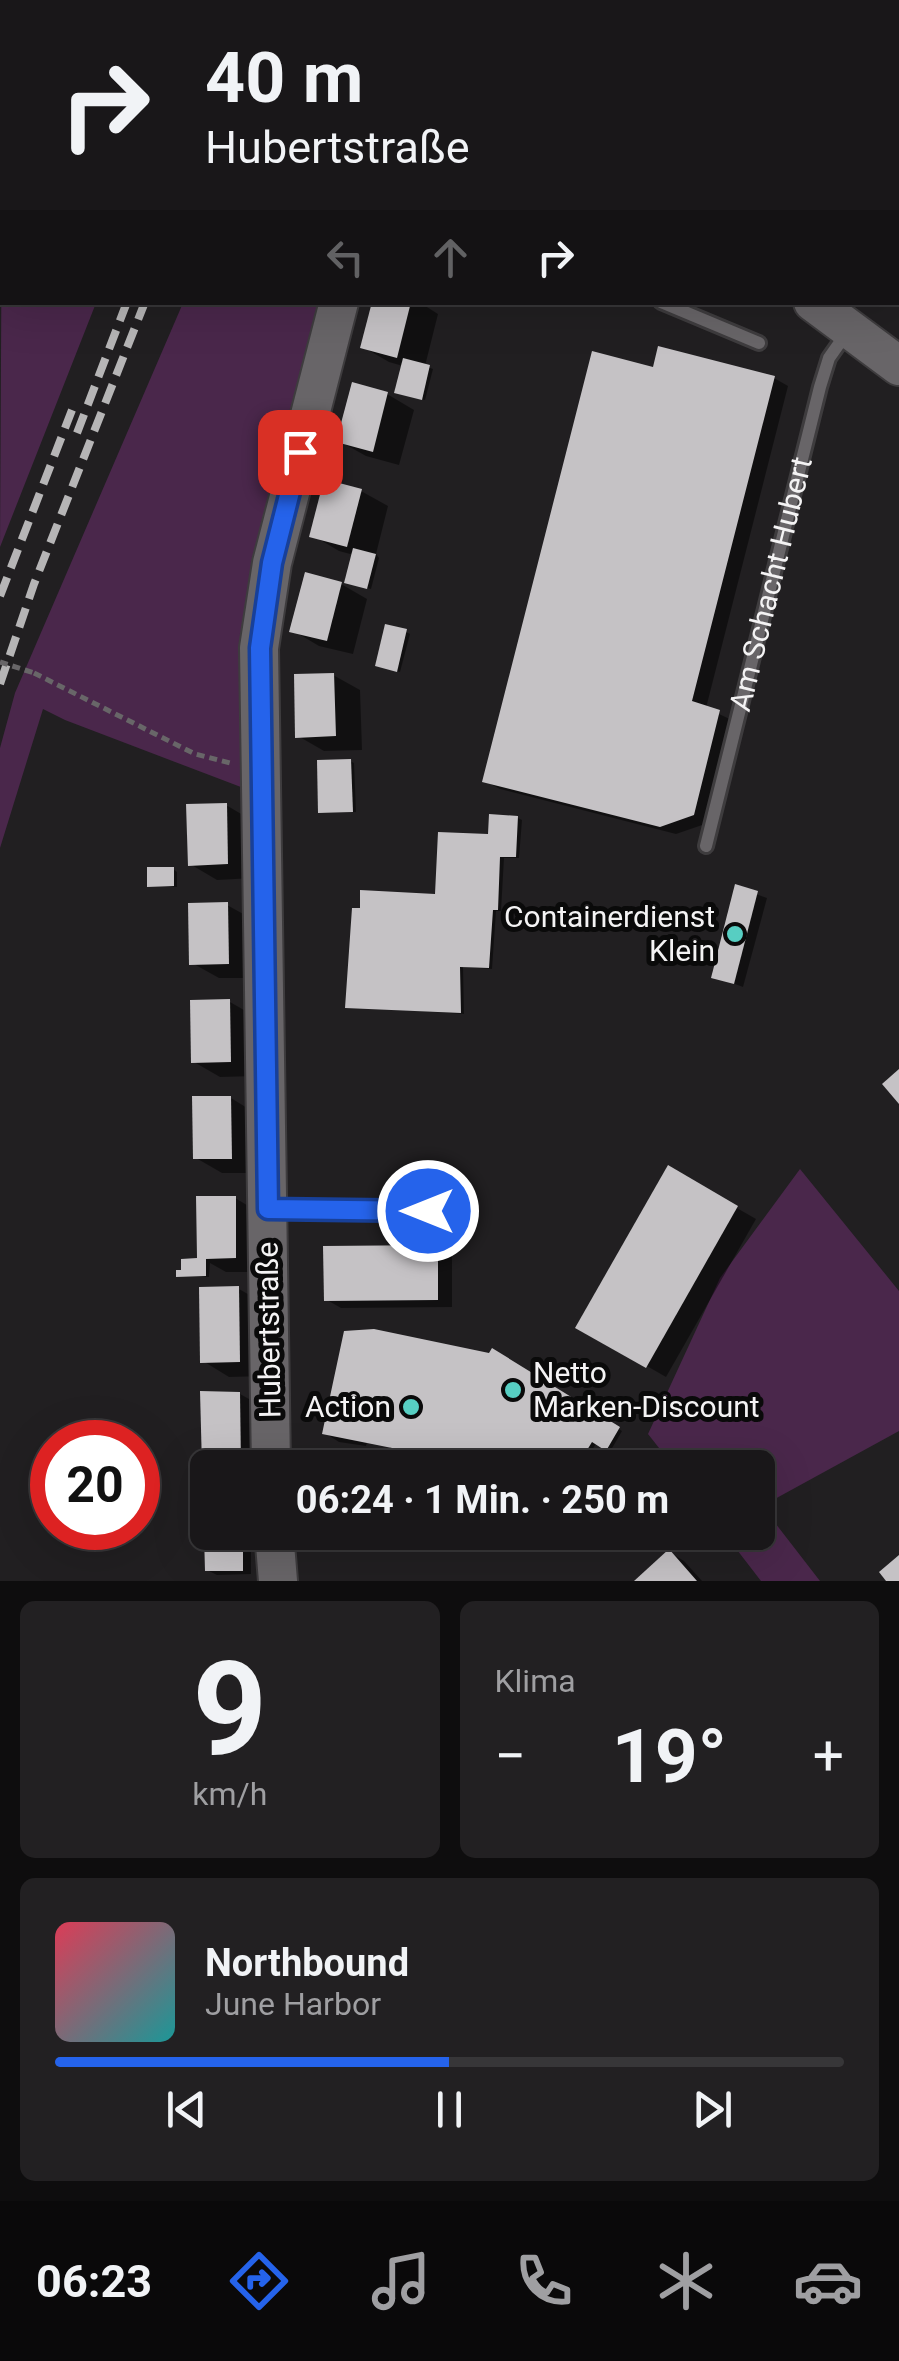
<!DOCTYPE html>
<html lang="de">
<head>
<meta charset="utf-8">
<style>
  body { margin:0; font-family:Roboto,sans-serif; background:#222022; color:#f1f3f6; height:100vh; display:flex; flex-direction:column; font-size:38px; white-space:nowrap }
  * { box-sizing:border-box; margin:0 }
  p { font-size:32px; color:#9f9fa2 }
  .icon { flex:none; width:55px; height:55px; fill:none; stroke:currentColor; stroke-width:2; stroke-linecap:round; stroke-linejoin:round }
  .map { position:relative; height:1581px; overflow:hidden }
  .drawer { display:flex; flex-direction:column; gap:20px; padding:20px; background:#0e0d0e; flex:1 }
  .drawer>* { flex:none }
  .banner { position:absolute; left:0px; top:0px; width:900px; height:305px; box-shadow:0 10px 40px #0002,0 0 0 2px #373638; background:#191719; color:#f1f3f6; overflow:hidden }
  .speed { position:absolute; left:30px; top:1420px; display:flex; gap:20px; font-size:50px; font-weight:700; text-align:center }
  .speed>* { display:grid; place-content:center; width:130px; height:130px; border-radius:50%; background:#191719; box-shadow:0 10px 40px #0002,0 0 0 2px #373638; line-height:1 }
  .speed .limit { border:15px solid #d22; background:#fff; color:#111 }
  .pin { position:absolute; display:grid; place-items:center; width:85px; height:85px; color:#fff; margin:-42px; border-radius:20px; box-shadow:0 5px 15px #0006 }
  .me { position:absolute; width:110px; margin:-55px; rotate:270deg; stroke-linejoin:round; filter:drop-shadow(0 0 8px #0008) }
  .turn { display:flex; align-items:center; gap:35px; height:210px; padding:0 40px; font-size:45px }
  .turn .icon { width:130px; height:130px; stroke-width:2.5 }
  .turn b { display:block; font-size:70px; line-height:85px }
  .lanes { display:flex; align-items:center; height:95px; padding:0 40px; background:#0003; justify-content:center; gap:50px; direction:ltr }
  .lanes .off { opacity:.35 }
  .big { font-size:75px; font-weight:700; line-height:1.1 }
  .drawer .card { flex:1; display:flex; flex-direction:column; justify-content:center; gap:15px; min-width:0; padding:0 35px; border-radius:15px; background:#222022 }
  .drawer .dial { align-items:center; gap:0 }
  .dial b { font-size:130px; line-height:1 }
  .song { display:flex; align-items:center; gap:30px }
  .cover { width:120px; height:120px; border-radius:15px; background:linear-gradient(135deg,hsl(350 70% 55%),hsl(180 70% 35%)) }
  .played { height:10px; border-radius:5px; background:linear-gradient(90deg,#2563eb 50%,#373638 50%) }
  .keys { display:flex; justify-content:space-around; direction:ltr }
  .heat { display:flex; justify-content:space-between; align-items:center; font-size:55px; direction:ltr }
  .drawer .tiles { flex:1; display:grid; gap:20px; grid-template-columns:1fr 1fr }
  .card:last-child { grid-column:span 2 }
  .trip { position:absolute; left:190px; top:1450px; width:585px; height:100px; border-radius:15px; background:#191719; box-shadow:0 10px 40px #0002,0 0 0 2px #373638; font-weight:700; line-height:100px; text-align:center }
  .dock { display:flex; height:160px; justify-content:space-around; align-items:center; background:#0a090a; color:#9f9fa2 }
  .dock .icon { width:70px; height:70px }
  .dock .selected { color:#2563eb }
  .dock b { font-size:45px; color:#f1f3f6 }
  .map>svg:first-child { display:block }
  .green { fill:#4a274b }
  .shadow { fill:#0007 }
  .building { fill:#c5c2c5 }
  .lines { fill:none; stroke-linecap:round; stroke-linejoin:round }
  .lane-casing { stroke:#3e3c3e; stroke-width:18 }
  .street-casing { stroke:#3e3c3e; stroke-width:30 }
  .secondary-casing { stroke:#3e3c3e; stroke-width:42 }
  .path { stroke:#686668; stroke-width:5; stroke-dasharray:8 5; stroke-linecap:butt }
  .lane { stroke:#686568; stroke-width:12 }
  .street { stroke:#686568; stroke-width:25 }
  .secondary { stroke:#686568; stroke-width:38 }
  .rail { stroke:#b6b5b6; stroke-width:8; stroke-dasharray:20 10; stroke-linecap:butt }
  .path-bridge { stroke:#686668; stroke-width:5; stroke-dasharray:8 5; stroke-linecap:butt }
  .route-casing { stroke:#184099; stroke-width:25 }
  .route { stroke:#2563eb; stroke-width:18 }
  .poi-dot { fill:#57cec2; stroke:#0a0a0a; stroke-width:4 }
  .labels { text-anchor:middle; stroke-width:10; stroke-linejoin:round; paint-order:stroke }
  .street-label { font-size:30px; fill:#f4f3f4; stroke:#0a0a0a }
  .poi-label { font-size:30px; fill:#f4f3f4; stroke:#0a0a0a; text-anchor:end }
</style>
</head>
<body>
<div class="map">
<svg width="899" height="1581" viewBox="0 0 899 1581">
  <rect width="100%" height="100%" fill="#211f21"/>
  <g class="green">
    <polygon points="2,170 2,302 96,303 0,547"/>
    <polygon points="183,303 323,303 259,794 65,720 43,709 0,848 0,748 15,693"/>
    <polygon points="800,1169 899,1291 899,1431 762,1506 820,1581 761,1581 724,1533 758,1532 758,1468 674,1467 648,1434 720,1278"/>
  </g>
  <g class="shadow">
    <polygon points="631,0 698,0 699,2 632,2"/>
    <polygon points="829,0 899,0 899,75 898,2"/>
    <polygon points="899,182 899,231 898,232 898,183"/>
    <polygon points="374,302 419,302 438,314 425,366 433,369 425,400 400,394 403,366 389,362 363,347"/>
    <polygon points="654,370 774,378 788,386 706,708 734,721 708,823 676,834 500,789 485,781"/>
    <polygon points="387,394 414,410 399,465 366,456 339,441"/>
    <polygon points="361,491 388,506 376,554 379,558 371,589 351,584 354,555 339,551 312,535"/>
    <polygon points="341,584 367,599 353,654 319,646 292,630"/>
    <polygon points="406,632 410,634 400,672 381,667"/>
    <polygon points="333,675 360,690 362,750 324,751 298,736"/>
    <polygon points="350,761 354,763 356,812 324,813 321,811"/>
    <polygon points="226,805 253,821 254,878 217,880 190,864"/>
    <polygon points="518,818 522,820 519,858 504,858 501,911 496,911 492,969 463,967 464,1014 348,1006 437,896 491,837"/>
    <polygon points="173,869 177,872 177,887 149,885"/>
    <polygon points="737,887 767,898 743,987 714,976"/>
    <polygon points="227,905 254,920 255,978 219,978 192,963"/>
    <polygon points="230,1002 256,1017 257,1076 220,1077 194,1062"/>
    <polygon points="231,1098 257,1114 258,1173 222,1173 196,1158"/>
    <polygon points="669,1169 756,1219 666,1377 579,1327"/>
    <polygon points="235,1198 262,1214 262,1272 226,1272 210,1263 209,1277 178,1276 184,1272 183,1262 206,1261 199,1257"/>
    <polygon points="437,1247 452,1256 452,1307 341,1308 327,1300"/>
    <polygon points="239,1289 265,1304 266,1376 229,1377 203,1361"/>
    <polygon points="493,1352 622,1431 611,1450 597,1442 581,1468 439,1468 430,1455 367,1442 366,1446 339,1442 325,1433 490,1356"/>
    <polygon points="240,1394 249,1399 250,1468 209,1468 204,1465"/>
    <polygon points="208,1532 251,1532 251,1574 217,1575 207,1570"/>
    <polygon points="669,1552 684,1561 702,1581 637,1581"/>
  </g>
  <g class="building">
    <polygon points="372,302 411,302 397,358 360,348"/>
    <polygon points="658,346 775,376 692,701 720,710 694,815 660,827 482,782 592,351 653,367"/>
    <polygon points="403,358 430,365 422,400 394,393"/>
    <polygon points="352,382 388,392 373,452 336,442"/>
    <polygon points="324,479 362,489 347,547 309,537"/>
    <polygon points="353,548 376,554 367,589 344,583"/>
    <polygon points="305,572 342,582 327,641 289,632"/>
    <polygon points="385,624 407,629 397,672 375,666"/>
    <polygon points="334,673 336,736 295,738 294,674"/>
    <polygon points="351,759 353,812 318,813 317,760"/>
    <polygon points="227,803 228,864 188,866 186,804"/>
    <polygon points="489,814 518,816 516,857 500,857 498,910 493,910 489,968 460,967 461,1013 345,1008 352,908 360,908 360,890 435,894 438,832 488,834"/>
    <polygon points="147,867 174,867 174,886 147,887"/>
    <polygon points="735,884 758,891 734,984 711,978"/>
    <polygon points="228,902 229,964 189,965 188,903"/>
    <polygon points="230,999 231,1062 191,1063 190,1000"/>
    <polygon points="899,1069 899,1104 882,1084"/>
    <polygon points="192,1096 231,1096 232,1159 193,1159"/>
    <polygon points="668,1165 738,1206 646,1368 575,1328"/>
    <polygon points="196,1196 236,1196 236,1258 206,1259 206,1276 176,1277 176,1270 181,1270 181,1259 197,1258"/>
    <polygon points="438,1245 438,1300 324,1301 323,1246"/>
    <polygon points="239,1286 240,1362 200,1363 199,1287"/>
    <polygon points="374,1329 489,1353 492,1348 620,1427 606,1451 592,1442 576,1468 433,1468 423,1461 427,1455 322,1434 344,1331"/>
    <polygon points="200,1391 240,1392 241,1466 202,1466"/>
    <polygon points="203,1497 208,1497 208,1532 243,1532 243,1571 205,1571"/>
    <polygon points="669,1549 697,1581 634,1581"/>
    <polygon points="899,1555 899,1581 886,1581 879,1572"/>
  </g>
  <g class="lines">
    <defs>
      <g id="lane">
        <polyline points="0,66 2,57"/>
        <polyline points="661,302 759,343"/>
        <path id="s1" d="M706 846 820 387 829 358 848 331"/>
        <polyline points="270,1209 428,1211"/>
      </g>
      <polyline id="street" points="800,0 800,2"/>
      <g id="secondary">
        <polyline points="392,0 395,2"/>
        <polyline points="813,302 899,366"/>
        <polyline points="271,1468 259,648 272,563 339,302"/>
        <polyline points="274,1532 278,1581"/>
      </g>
    </defs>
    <use href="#lane" class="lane-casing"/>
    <use href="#street" class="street-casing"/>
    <use href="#secondary" class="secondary-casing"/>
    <g class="path">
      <polyline points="18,2 19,0"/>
      <polyline points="133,2 133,0"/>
      <polyline points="0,256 2,253"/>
      <polyline points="34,673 195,754 230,763"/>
      <polyline points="388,1466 392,1448"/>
      <polyline points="424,1468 427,1463"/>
    </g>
    <use href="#lane" class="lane"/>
    <use href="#street" class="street"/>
    <use href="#secondary" class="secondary"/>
    <g class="rail">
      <polyline points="222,2 222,0"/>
      <polyline points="241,2 241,0"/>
      <polyline points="77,433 127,302"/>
      <polyline points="0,596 72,410"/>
      <polyline points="0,684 34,584 145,302"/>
    </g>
    <polyline class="path-bridge" points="0,662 34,673"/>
  </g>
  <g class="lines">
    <defs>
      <polyline id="route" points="300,452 272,563 260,648 268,1209 428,1211"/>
    </defs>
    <use href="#route" class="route-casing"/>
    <use href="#route" class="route"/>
  </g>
  <g class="poi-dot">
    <circle cx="735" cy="934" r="10"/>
    <circle cx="513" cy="1390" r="10"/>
    <circle cx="411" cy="1407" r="10"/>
  </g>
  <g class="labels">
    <g class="street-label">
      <text dy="10" stroke="none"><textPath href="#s1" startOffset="270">Am Schacht Hubert</textPath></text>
      <text transform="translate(269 1330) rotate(-91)" y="10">Hubertstraße</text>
    </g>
    <g class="poi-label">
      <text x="715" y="927">Containerdienst<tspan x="715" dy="34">Klein</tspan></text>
      <text x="533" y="1383" text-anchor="start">Netto<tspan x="533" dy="34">Marken-Discount</tspan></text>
      <text x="391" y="1417">Action</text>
    </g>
  </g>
</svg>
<div class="speed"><div class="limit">20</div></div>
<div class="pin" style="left:300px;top:452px;background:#d93025"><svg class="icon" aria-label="arrive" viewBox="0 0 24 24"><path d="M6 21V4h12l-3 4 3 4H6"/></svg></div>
<svg class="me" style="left:428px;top:1211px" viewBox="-20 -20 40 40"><circle r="17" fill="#2563eb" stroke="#fff" stroke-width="3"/><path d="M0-11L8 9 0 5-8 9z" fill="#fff"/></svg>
<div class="trip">06:24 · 1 Min. · 250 m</div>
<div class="banner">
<div class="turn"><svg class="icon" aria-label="right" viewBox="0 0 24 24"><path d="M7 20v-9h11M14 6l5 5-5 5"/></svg><div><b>40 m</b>Hubertstraße</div></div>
<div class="lanes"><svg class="icon off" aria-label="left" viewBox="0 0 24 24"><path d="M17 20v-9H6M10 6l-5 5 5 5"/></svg><svg class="icon off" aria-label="ahead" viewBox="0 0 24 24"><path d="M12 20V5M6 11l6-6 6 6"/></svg><svg class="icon" aria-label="right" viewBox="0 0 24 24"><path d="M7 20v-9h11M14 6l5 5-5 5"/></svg></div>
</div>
</div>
<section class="drawer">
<div class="tiles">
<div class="card dial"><b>9</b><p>km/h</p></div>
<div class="card"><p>Klima</p>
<div class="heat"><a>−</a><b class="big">19°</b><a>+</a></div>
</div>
<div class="card">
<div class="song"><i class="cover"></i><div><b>Northbound</b><p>June Harbor</p></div></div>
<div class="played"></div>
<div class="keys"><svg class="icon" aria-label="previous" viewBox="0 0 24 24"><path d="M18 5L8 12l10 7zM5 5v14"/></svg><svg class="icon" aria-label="pause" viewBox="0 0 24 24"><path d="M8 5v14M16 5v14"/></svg><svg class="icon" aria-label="next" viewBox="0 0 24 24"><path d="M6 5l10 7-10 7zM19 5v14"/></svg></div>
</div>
</div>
</section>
<nav class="dock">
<b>06:23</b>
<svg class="icon selected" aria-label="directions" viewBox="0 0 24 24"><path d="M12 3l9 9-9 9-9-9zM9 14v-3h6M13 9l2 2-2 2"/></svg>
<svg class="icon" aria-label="music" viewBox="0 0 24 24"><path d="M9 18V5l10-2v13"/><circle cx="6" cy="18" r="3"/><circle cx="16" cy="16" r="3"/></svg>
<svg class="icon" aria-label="phone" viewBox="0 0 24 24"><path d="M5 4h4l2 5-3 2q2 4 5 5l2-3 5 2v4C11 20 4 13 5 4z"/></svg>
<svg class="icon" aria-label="climate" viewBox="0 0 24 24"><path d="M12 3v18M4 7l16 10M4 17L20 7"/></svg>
<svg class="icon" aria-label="car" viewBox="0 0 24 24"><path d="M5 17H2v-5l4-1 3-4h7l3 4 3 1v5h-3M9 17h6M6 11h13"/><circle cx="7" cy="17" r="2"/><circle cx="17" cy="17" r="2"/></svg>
</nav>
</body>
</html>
